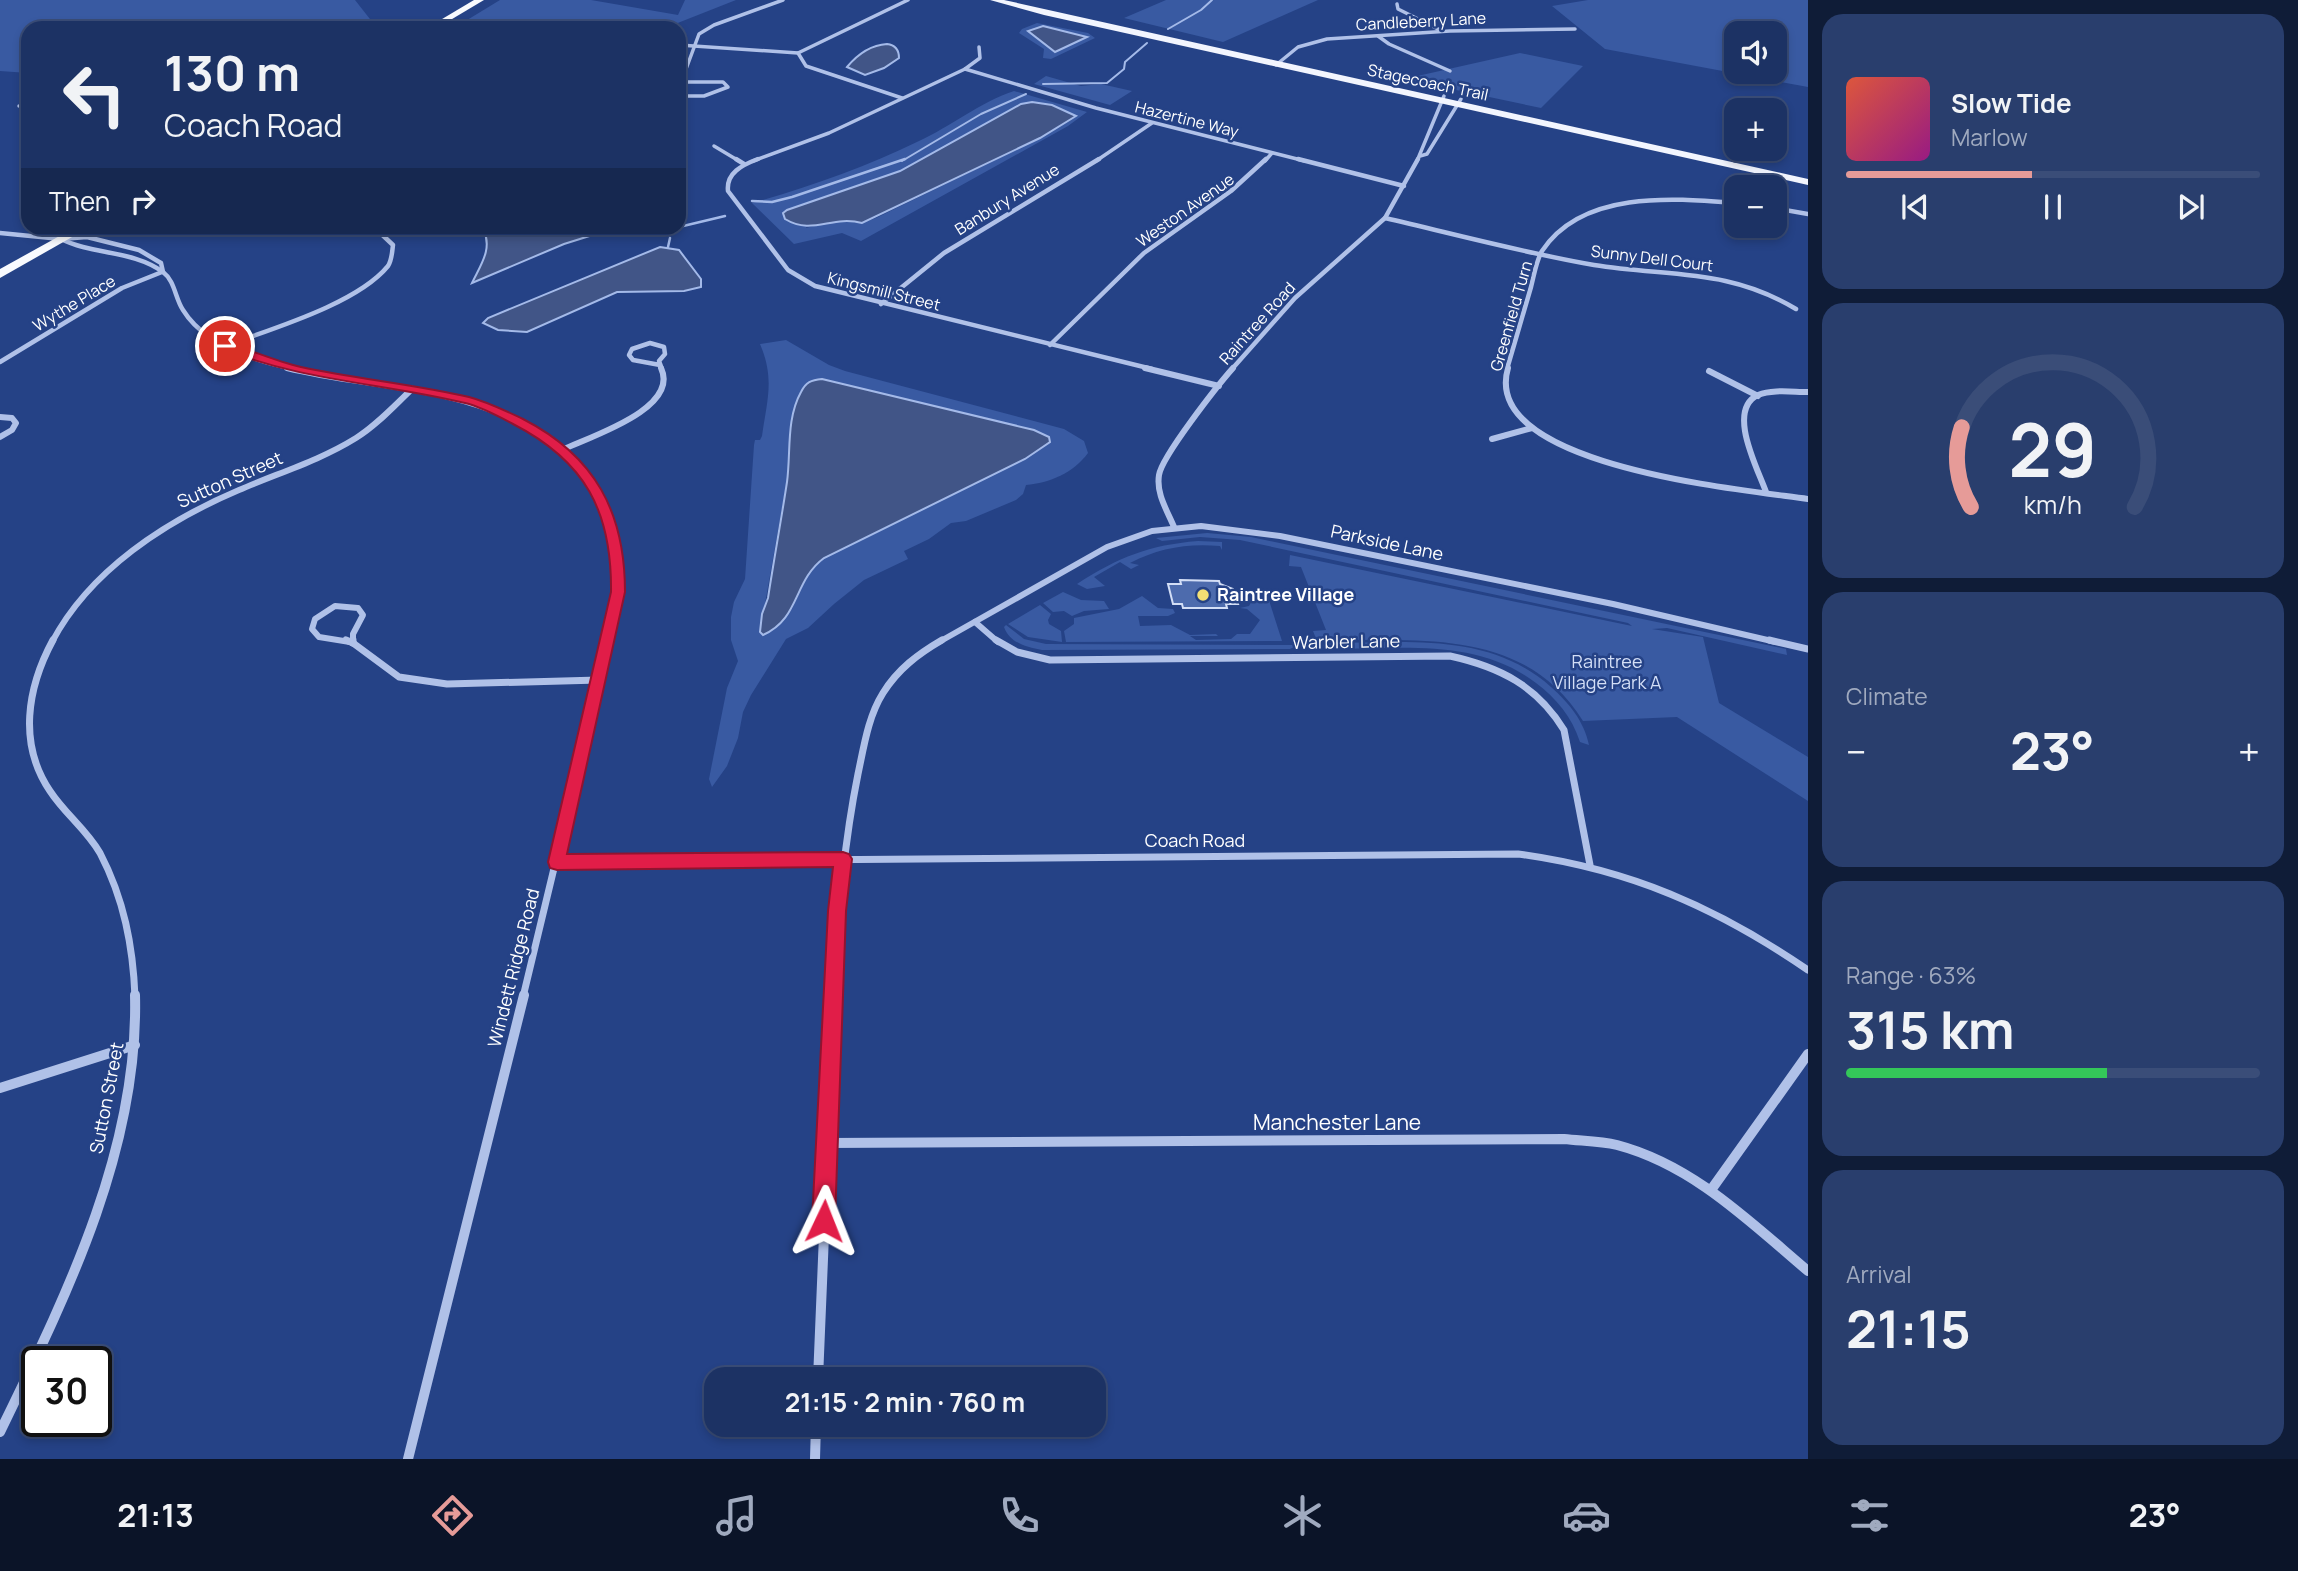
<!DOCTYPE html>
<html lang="en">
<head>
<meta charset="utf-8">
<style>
  body { margin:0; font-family:Manrope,sans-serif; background:#293e6d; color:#f1f3f6; height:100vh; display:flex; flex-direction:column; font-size:26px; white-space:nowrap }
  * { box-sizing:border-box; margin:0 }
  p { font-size:23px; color:#a0aabf }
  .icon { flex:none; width:38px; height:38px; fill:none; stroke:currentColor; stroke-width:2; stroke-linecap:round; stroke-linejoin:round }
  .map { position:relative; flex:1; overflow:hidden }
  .drawer { display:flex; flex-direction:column; gap:14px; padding:14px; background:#0f1c37; width:490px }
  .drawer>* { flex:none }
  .guide { position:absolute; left:21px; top:21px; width:665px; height:214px; border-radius:21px; box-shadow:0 4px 10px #0003,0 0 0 2px #3a4d78; background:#1c3264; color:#f1f3f6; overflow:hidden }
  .buttons { position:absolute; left:1724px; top:21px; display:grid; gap:14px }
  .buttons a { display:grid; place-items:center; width:63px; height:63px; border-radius:14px; background:#1c3264; box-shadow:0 4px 10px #0003,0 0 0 2px #3a4d78; font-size:35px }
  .speed { position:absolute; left:21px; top:1346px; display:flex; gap:14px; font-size:35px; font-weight:700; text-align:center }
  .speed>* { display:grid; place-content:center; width:91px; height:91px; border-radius:50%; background:#1c3264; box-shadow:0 4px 10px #0003,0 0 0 2px #3a4d78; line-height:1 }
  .speed .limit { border:4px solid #111; border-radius:10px; background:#fff; color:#111 }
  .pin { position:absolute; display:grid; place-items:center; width:60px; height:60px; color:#fff; margin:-30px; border:4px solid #fff; border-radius:50%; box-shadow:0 2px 7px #0007 }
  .me { position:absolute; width:77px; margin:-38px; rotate:2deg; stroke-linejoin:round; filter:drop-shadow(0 0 5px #0008) }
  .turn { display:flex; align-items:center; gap:24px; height:147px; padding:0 28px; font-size:32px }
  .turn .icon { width:91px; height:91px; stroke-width:2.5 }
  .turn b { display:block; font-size:49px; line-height:60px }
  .then { display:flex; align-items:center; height:66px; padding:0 28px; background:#0003; gap:14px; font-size:26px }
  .big { font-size:52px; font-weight:700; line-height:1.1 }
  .drawer .card { flex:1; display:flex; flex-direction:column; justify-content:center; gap:10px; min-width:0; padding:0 24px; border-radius:21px; background:#293e6d }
  .drawer .dial { align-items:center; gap:0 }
  .dial svg { height:182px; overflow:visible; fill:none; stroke:#3a4d78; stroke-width:7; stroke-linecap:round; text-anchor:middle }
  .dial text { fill:#f1f3f6; stroke:none }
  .song { display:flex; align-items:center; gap:21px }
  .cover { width:84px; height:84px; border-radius:10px; background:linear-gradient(135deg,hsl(10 70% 55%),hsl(310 70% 35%)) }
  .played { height:7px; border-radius:4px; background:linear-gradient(90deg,#e69b98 45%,#3a4d78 45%) }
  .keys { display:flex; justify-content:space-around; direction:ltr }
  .heat { display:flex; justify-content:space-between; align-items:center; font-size:38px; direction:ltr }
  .charge { height:10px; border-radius:5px; background:linear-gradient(90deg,#34c759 63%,#3a4d78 0) }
  .trip { position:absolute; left:704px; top:1367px; width:402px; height:70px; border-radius:21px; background:#1c3264; box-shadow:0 4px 10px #0003,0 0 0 2px #3a4d78; font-weight:700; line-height:70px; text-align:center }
  .dock { display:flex; height:112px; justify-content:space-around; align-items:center; background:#0b1428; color:#a0aabf }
  .dock .icon { width:49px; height:49px }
  .dock .active { color:#e69b98 }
  .dock b { font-size:32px; color:#f1f3f6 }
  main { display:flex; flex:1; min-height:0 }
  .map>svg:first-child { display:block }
  .green { fill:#395aa2; fill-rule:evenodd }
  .water { fill:#415587; stroke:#a4bae9; stroke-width:2 }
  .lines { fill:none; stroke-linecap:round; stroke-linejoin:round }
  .stream-far1 { stroke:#a4bae9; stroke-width:2 }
  .stream { stroke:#a4bae9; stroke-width:2.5 }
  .building { fill:#4d6bad; stroke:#d3def6; stroke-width:2 }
  .minor-far4 { stroke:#b0c1e8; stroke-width:3.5 }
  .minor-far3 { stroke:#b0c1e8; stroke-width:4.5 }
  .minor-far2 { stroke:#b0c1e8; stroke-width:6 }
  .minor-far1 { stroke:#b0c1e8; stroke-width:7 }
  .minor { stroke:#b0c1e8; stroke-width:10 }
  .primary { fill:#f2f5fe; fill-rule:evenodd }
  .trunk { fill:#f8fafe; fill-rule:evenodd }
  .route { fill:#e11d48; stroke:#92132f; stroke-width:2 }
  .poi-dot { fill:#f2df74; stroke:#254286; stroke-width:2.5 }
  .labels { text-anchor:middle; stroke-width:5; stroke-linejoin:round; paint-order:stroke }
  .far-street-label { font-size:16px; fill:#fff; stroke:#254286 }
  .street-label { font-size:18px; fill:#fff; stroke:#254286 }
  .poi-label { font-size:18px; font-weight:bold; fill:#fff; stroke:#254286; text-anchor:start }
  .park-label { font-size:18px; fill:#d3def6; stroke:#254286 }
  .near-street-label { font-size:21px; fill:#fff; stroke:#254286 }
</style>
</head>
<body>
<main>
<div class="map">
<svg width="1808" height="1459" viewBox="0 0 1808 1459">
  <rect width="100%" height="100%" fill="#254286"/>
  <g class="green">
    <polygon points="0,0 355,0 377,28 28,28 28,73 0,71"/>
    <polygon points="500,0 591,0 678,15 685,0 736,0 665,28 454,28"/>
    <polygon points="1166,0 1318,0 1223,42 1124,18"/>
    <path d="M1588 0H1808V87L1605 49 1552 6ZM1736 33H1774V72H1736Z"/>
    <polygon points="1037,23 1088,33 1095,38 1051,59 1043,58 1044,49 1019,33 1022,29"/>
    <polygon points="1520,53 1583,66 1541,108 1404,79"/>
    <polygon points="1046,76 1081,86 1101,84 1132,91 1110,105 1034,84"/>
    <path d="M1014 91 1087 112 1068 126 861 241 842 233 794 244 752 203C810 187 865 167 919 141 950 127 980 102 1014 91ZM1076 116 1040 138 876 218 862 223 836 220 806 228 816 202 900 171 947 145Z"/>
    <path d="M786 340 829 365 845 371 1064 429 1084 441 1088 453C1073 473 1050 483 1026 485L1023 494 1016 500 966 521 951 523 929 539 904 551 908 559 864 580 834 604 808 628 786 639 751 695 743 712 738 738 727 766 712 787 709 779 727 688 738 661 731 640V617L734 602 745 579 754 445 755 440H760L762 436C767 400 775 379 760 344ZM822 379 990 419 1050 442 1025 459 824 558 808 574 792 609 760 632 787 480 792 418Z"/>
    <path d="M1207 533 1251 537 1786 649 1787 655 1667 628 1652 629 1703 637 1719 703 1808 757V801L1677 717 1583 721C1538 649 1466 640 1388 640 1364 640 1341 639 1317 641L1313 631 1326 630 1301 567 1289 566 1290 555 1632 626 1628 623 1240 540 1200 537 1162 541 1156 538Z"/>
    <path d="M1198 541 1222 542V550L1220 546C1188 543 1158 548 1130 563L1139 565 1131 569 1120 562 1094 577 1105 586 1087 589 1077 584C1119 557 1149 545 1198 541Z"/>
    <polygon points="1237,591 1266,591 1282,641 1066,642 1064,631 1074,624 1074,618 1119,609 1142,596 1158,608 1173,609 1175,613 1168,616 1138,616 1140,626 1171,625 1190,635 1216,634 1218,636 1190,636 1196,640 1231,639 1237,634 1250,634 1260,620 1247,609 1240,608 1249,606 1253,599"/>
    <polygon points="1063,592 1081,600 1104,601 1109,609 1084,611 1072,616 1064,611 1053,612 1043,603"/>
    <polygon points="1040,605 1051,614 1048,620 1049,624 1061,631 1062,642 1028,637 1008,624"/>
    <path d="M1006 625 1024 639 1046 644 1298 645 1290 649 1042 650C1026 647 1010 643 1004 627Z"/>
    <path d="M1331 643C1408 643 1489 632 1551 687 1569 703 1584 721 1589 745L1580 742C1572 717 1556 698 1536 683 1477 638 1402 649 1332 649L1320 645Z"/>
  </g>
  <g class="water">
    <polygon points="1043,26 1087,37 1055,52 1028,31"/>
    <path d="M887 44C895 45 899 50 899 58L884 68 865 75 847 67C857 55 871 45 887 44Z"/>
    <path d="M1032 102 1052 105 1076 116 1040 138 862 223C831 215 813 236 785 219L783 213 787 210 900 171 1021 104Z"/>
    <path d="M483 228H615L564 244 472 283C481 264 493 249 483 228Z"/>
    <polygon points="660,247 679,250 701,279 701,287 684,291 617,292 527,332 498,330 483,323 488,318"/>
    <path d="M822 379 1034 430 1049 437 1050 442 1025 459 824 558C793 581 800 619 763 635L760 632 762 614 768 598C774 559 781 521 787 482 791 452 786 419 801 392 806 382 811 380 822 379Z"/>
  </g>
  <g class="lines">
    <g class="stream-far1">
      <polyline points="1168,29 1201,10 1212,0"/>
      <polyline points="1043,84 1107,83 1124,69 1125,62 1147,43"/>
      <polyline points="902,161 981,114 1026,94"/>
    </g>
    <g class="stream">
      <polyline points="752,201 772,202 792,197 905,159"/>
      <polyline points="679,227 725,216"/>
      <polyline points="669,235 669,231 675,228"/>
      <polyline points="668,247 670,238"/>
    </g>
  </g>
  <polygon class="building" points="1180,580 1219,581 1220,584 1233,589 1238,604 1226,604 1227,608 1183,608 1182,604 1173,604 1168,584 1181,584"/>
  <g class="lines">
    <g class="minor-far4">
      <polyline points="1397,4 1398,9 1442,31"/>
      <polyline points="1378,36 1389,44 1450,71"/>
      <polyline points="679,45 798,53"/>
      <polyline points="1276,65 1298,47 1327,39 1450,31 1575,29"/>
      <polyline points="965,69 1096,108 1305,161"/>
      <polyline points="679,88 699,34 714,25 783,0"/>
      <polyline points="679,96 704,96 728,87 723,82 681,82"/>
      <polyline points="902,98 806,66 798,53 908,0"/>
      <polyline points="19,106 28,106"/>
      <polyline points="714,146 739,161"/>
      <polyline points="1420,156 1427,154 1461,99"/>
      <polyline points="753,161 829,133 965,69 980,58 979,47"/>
      <polyline points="1096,161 1152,123"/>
      <polyline points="1265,161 1272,153"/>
      <polyline points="1417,161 1444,96"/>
    </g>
    <g class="minor-far3">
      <polyline points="736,159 744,164"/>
      <path d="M758 159C742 165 726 173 728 191L788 270 815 286 1152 369"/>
      <polyline points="1298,159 1404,186"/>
      <polyline points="1774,208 1808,214"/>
      <path d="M1385 218C1454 234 1524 253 1594 265 1669 277 1728 268 1796 309"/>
      <polyline points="0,233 61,239 87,237 139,250 161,263 163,272"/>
      <path d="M61 239C93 255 133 250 163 272 175 281 175 298 183 310 205 346 255 361 294 369"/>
      <polyline points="881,304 944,253 1099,159"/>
      <polyline points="1050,345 1144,253 1231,191 1266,159"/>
      <path d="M225 346C271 329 357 304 388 266 392 260 392 252 393 245L375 228"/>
      <polyline points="0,362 122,288 162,272"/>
      <polyline points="660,365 633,360 629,355 632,349 650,343 664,347 665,354 659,361 662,369"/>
      <polyline points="1232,369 1295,298 1385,218 1418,159"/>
      <path d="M1507 369C1515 342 1523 314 1531 287 1534 276 1536 261 1542 251 1582 190 1673 198 1736 203"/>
    </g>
    <g class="minor-far2">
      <path d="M287 368C340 381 396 384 449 397 577 428 643 508 609 642"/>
      <polyline points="1145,368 1219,386"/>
      <path d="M1508 368C1479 467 1748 490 1808 499"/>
      <polyline points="1709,371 1758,396"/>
      <polyline points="0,417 12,418 16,423 12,430 0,437"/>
      <polyline points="1492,439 1532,428"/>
      <path d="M564 449C592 436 680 408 661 368"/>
      <path d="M1766 492C1758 469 1726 410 1758 395 1773 389 1792 392 1808 392"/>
      <path d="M1174 527C1167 510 1156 494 1159 475 1162 456 1218 385 1233 368"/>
      <polyline points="975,622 998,642"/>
      <path d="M52 642C90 570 166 521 239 490 278 473 319 461 356 438 377 425 394 406 412 389"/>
      <polyline points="350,642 319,637 312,629 315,619 335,606 358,608 363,615 353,634 353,642"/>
      <polyline points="939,642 1107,547 1152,531 1201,526 1280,536 1613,604 1776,642"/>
    </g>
    <g class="minor-far1">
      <path d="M53 640C27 688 18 744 50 791 65 814 86 829 100 853 124 899 133 946 135 997"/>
      <polyline points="346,640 353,643"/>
      <polyline points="353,640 353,643"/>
      <path d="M996 640 1017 652 1050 660 1450 656C1500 667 1537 686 1564 730L1590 865"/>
      <polyline points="1769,640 1808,649"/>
      <polyline points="353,643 399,677 447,684 599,680"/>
      <path d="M557 862 1518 854C1629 869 1716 907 1808 970"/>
      <polyline points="523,997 609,640"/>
      <path d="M834 997C837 921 843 848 858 774 864 746 868 717 883 693 898 669 918 654 942 640"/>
    </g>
    <g class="minor">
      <polyline points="0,1088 135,1045"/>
      <path d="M826 1143 1564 1139C1582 1141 1600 1141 1617 1145 1693 1165 1750 1222 1808 1271"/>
      <polyline points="1711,1190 1808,1054"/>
      <polyline points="818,1379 834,995"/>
      <path d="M0 1432C66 1296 139 1150 135 995"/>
      <polyline points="408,1459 524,995"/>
      <polyline points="815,1459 816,1424"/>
    </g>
    <polygon class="primary" points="990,0 1004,0 1808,179 1808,185 1044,15"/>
    <g class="trunk">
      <polygon points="474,0 484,0 437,28 427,28"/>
      <polygon points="74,228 88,228 0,278 0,269"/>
    </g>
  </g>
  <path class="route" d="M225 342C251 350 275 361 301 367 357 379 414 384 469 397 488 402 506 411 523 419 595 456 625 512 625 592L567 854 843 852 849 854 852 859 846 911 835 1221 831 1229 824 1232 816 1229 812 1221 828 911 833 867 557 870 550 868 548 862 611 592C612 511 585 461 513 424 498 416 482 407 465 403 383 383 300 381 221 348V343Z"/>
  <circle class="poi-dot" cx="1203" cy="595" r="7"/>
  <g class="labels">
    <g class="far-street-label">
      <text transform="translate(1421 21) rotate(-3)" y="6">Candleberry Lane</text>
      <text transform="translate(1428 82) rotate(12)" y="6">Stagecoach Trail</text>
      <text transform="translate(1187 119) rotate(14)" y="6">Hazertine Way</text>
      <text transform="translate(1007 199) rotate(-32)" y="6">Banbury Avenue</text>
      <text transform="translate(1185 210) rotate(-35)" y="6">Weston Avenue</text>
      <text transform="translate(1652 258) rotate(7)" y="6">Sunny Dell Court</text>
      <text transform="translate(884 291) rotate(14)" y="6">Kingsmill Street</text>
      <text transform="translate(74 303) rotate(-31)" y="6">Wythe Place</text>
      <text transform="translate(1511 316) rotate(-74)" y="6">Greenfield Turn</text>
      <text transform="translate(1257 323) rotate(-48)" y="6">Raintree Road</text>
    </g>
    <g class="street-label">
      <text transform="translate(230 480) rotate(-24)" y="6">Sutton Street</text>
      <text transform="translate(1387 543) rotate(12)" y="6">Parkside Lane</text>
      <text transform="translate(1346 642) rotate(-1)" y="6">Warbler Lane</text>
      <text x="1195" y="847">Coach Road</text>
      <text transform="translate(514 968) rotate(-76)" y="6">Windett Ridge Road</text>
      <text transform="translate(107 1098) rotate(-79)" y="6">Sutton Street</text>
    </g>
    <g class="poi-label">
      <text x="1217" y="601">Raintree Village</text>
    </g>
    <g class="park-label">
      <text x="1607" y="668">Raintree<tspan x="1607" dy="21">Village Park A</tspan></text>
    </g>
    <g class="near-street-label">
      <text x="1337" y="1130">Manchester Lane</text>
    </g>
  </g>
</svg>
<div class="buttons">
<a><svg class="icon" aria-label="sound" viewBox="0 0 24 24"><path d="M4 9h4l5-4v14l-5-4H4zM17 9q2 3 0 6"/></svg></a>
<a>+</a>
<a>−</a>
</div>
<div class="speed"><div class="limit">30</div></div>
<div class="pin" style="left:225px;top:346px;background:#d93025"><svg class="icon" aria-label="arrive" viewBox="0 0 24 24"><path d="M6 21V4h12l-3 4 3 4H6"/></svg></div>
<svg class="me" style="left:824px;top:1221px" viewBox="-20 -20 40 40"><path d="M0-17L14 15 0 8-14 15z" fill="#e11d48" stroke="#fff" stroke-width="4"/></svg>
<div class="trip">21:15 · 2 min · 760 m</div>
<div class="guide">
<div class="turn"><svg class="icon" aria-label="left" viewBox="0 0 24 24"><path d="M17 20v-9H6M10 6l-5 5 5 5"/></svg><div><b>130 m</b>Coach Road</div></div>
<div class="then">Then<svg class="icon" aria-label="right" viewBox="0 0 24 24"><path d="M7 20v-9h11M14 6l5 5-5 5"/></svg></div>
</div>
</div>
<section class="drawer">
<div class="card">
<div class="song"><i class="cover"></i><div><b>Slow Tide</b><p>Marlow</p></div></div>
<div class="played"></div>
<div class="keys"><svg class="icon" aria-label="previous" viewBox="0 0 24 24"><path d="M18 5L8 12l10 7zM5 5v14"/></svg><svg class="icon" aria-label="pause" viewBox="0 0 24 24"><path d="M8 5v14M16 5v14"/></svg><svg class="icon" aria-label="next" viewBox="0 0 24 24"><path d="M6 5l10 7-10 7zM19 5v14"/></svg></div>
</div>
<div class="card dial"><svg viewBox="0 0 100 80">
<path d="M14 69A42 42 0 1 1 86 69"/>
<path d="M14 69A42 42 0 0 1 10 34" stroke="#e69b98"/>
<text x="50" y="56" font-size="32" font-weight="700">29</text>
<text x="50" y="72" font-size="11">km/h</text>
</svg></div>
<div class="card"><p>Climate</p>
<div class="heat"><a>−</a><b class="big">23°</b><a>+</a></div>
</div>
<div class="card"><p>Range · 63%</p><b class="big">315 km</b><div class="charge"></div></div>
<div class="card"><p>Arrival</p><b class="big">21:15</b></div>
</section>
</main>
<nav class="dock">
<b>21:13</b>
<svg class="icon active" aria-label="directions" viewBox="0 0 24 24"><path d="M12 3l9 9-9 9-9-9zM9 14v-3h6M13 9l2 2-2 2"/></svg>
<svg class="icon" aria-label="music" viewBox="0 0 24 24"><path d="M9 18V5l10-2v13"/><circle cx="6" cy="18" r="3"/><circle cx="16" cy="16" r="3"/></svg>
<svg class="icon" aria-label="phone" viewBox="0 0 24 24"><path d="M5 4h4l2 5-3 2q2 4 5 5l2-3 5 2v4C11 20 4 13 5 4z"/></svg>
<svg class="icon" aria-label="climate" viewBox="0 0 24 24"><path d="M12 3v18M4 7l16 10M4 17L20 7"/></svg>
<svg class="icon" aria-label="car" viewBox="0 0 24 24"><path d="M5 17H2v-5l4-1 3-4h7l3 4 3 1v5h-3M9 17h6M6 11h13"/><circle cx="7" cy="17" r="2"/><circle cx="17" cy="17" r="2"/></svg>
<svg class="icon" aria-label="filters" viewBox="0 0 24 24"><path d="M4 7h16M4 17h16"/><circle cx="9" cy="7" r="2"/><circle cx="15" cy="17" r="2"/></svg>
<b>23°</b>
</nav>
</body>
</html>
